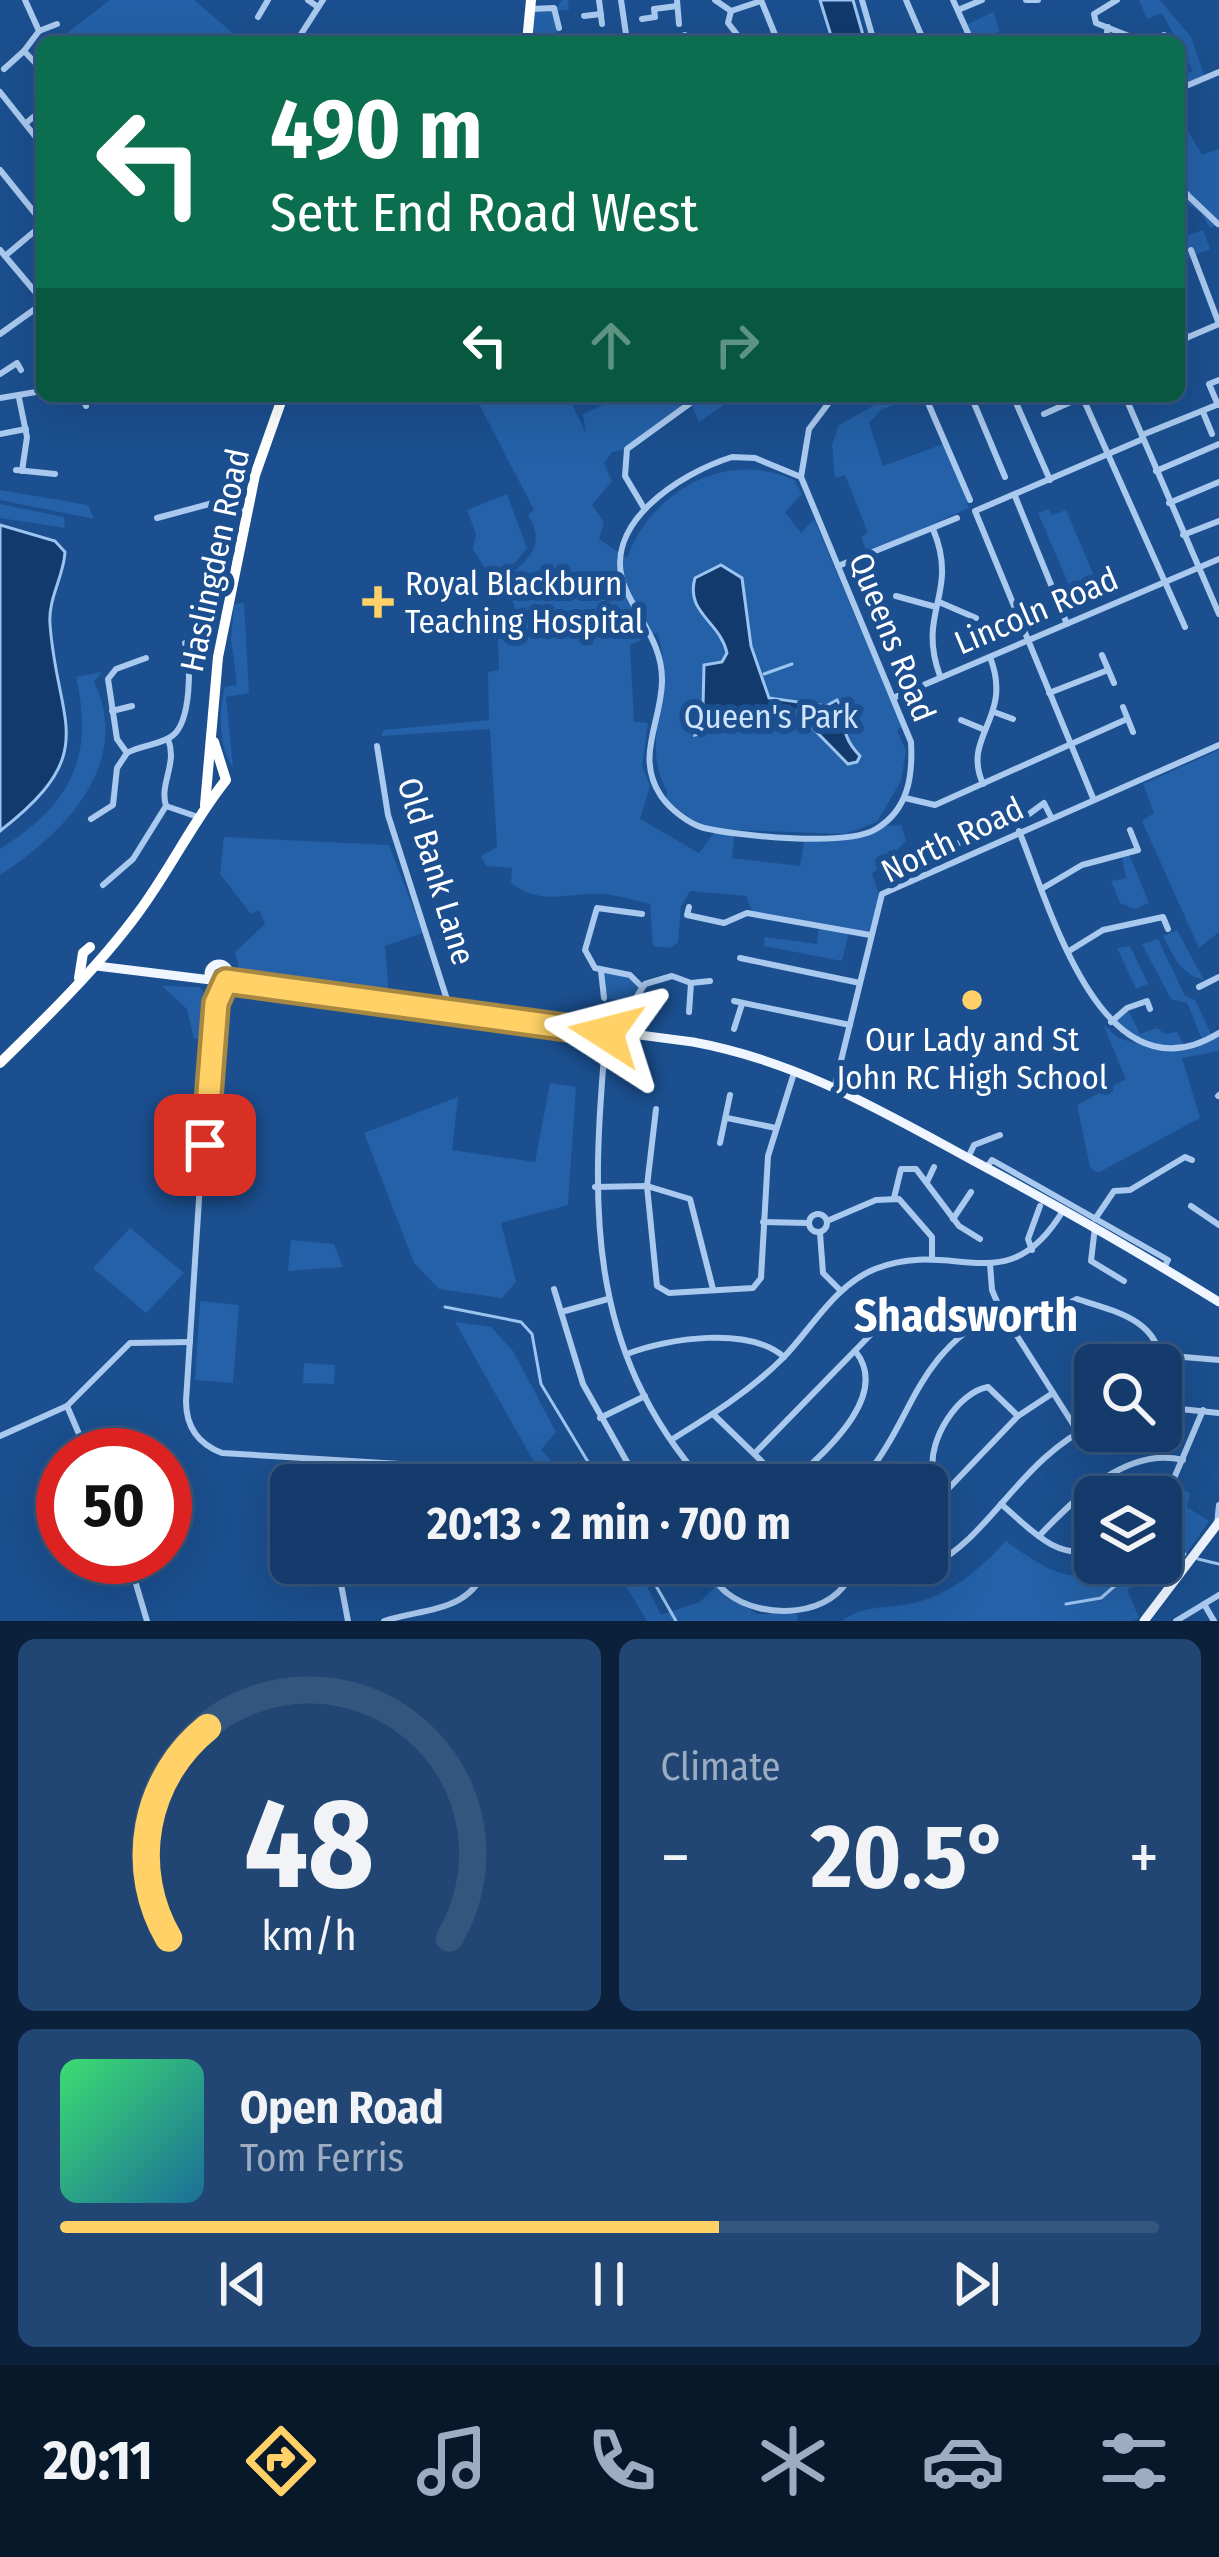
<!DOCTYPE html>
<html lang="en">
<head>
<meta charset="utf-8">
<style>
  body { margin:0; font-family:"Fira Sans Condensed",sans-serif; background:#214673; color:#f1f3f6; height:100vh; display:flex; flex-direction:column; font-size:45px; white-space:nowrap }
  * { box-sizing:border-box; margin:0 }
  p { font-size:39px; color:#9dadc1 }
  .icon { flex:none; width:66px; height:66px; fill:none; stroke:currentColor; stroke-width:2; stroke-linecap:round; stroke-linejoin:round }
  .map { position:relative; height:1621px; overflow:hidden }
  .details { display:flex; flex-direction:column; gap:18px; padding:18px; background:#0b203b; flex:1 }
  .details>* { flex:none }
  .top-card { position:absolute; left:36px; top:36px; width:1149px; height:366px; border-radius:18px; box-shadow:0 12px 48px #0002,0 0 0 3px #33557e; background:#0b6e4f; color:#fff; overflow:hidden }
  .controls { position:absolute; left:1074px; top:1344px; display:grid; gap:24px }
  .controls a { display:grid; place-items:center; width:108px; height:108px; border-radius:18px; background:#143b6b; box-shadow:0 12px 48px #0002,0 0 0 3px #33557e; font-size:60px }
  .speed { position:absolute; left:36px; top:1428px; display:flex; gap:24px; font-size:60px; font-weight:700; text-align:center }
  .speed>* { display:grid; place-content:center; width:156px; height:156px; border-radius:50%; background:#143b6b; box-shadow:0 12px 48px #0002,0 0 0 3px #33557e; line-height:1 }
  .speed .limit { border:18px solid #d22; background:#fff; color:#111 }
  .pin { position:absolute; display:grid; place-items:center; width:102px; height:102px; color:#fff; margin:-51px; border-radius:24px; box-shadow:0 6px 18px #0006 }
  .me { position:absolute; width:132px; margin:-66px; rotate:279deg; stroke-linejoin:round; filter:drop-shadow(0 0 9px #0008) }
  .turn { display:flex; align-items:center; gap:42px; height:252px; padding:0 36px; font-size:54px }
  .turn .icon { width:156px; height:156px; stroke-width:2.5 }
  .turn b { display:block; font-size:84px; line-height:102px }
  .lanes { display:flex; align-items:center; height:114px; padding:0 36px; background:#0003; justify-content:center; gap:60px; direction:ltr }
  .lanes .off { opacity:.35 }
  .big { font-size:90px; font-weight:700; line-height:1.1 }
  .details .card { flex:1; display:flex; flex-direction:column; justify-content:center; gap:18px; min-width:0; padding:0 42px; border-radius:18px; background:#214673 }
  .details .dial { align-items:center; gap:0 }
  .dial svg { height:312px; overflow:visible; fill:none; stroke:#33557e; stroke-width:7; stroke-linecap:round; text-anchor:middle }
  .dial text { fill:#f1f3f6; stroke:none }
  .song { display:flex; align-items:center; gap:36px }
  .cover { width:144px; height:144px; border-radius:18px; background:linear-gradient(135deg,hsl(140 70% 55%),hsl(200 70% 35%)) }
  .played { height:12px; border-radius:6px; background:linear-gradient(90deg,#ffd166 60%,#33557e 60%) }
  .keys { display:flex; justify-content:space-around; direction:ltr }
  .heat { display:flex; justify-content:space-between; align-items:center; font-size:66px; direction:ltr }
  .details .tiles { flex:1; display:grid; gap:18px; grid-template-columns:1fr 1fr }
  .card:last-child { grid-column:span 2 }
  .trip { position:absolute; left:270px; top:1464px; width:678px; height:120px; border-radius:18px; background:#143b6b; box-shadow:0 12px 48px #0002,0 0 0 3px #33557e; font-weight:700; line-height:120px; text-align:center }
  .tabs { display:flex; height:192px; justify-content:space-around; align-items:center; background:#08182b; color:#9dadc1 }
  .tabs .icon { width:84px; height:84px }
  .tabs .on { color:#ffd166 }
  .tabs b { font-size:54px; color:#f1f3f6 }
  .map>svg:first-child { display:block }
  .green { fill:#2461a8; fill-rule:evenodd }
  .water { fill:#123a6d; stroke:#9cc4f0; stroke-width:3 }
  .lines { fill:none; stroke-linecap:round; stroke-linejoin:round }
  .stream { stroke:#9cc4f0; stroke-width:3 }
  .minor { stroke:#a9c9ee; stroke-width:6 }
  .major { stroke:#f0f6ff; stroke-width:9 }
  .highway { stroke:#fff; stroke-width:10 }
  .route-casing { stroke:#a68842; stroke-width:30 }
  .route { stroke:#ffd166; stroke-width:21 }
  .poi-dot { fill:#ffd166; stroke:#1b4f8f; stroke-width:4.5 }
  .labels { text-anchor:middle; stroke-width:12; stroke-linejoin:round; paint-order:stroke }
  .street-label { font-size:33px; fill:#fff; stroke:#1b4f8f }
  .poi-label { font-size:33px; fill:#fff; stroke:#1b4f8f; text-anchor:start }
  .park-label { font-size:33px; fill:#cfe3fa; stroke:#1b4f8f }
  .district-label { font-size:45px; font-weight:bold; fill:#fff; stroke:#1b4f8f }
</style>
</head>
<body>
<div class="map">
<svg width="1219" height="1621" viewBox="0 0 1219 1621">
  <rect width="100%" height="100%" fill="#1b4f8f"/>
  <g class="green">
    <polygon points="110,0 194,0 243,42 69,42 64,35"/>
    <polygon points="562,0 568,0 569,10 556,11 559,42 527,42 531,9 555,10"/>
    <polygon points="1139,0 1160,0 1191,37 1204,75 1179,86 1179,78 1193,71 1162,13 1147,19"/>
    <polygon points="993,12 1000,31 975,42 964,26"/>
    <polygon points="1186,128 1202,155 1219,149 1219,224 1210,228 1201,213 1179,198 1179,135"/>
    <polygon points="1182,227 1186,236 1203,230 1210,249 1179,262"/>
    <path d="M475 396H568L586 433 583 414 623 396H737L699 422 689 400 627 449 612 452 604 463 612 481 592 505 604 522 599 539 627 558C651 491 727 449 794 480L802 494 785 512 801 533 814 519 902 727 897 730 906 751 901 781 877 822 845 834 735 830 732 858 800 866 805 836 852 838 881 826 901 825 906 841 872 874 880 897 870 935 849 932 842 961 764 946 765 937 817 944 819 928 755 918 746 896 690 891 681 906 678 942 671 948 653 946 650 904C635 901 618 895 602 894 568 892 543 907 511 883L512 868 486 866 481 856 497 847 490 729 381 736 384 730 489 720 488 672 499 670 498 638 521 625 505 580C528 559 547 546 528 515L534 510ZM657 633C677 687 638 741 667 791L666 800 702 827 717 829 699 853 640 819 650 786 642 766 648 723 634 722 630 645Z"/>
    <polygon points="891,396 914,396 881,410 869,423 883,466 946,443 969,508 867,553 861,537 868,533 845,475 835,478 832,445 839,425"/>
    <polygon points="0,490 88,505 94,519 0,500"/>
    <polygon points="507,494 527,548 507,573 487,572 473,549 476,534 467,510"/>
    <polygon points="0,504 64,517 65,528 0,518"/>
    <polygon points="1048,509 1052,515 1066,510 1094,576 1069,585 1038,513"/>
    <path d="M244 603 249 693 226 697 233 767C218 749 219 710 225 687L237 685 231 639 234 604Z"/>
    <path d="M102 672 94 682C133 763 65 833 0 875V849C69 806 95 759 76 677Z"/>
    <polygon points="1219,750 1219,932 1199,948 1142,821 1154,813 1143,784"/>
    <polygon points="224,837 389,845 423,933 385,946 389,996 269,980 239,968 235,952 265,924 259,910 251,914 220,874"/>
    <polygon points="1129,854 1149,903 1135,909 1120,903 1111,881 1126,878 1122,857"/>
    <path d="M1177 930 1204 980C1180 974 1174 957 1163 936Z"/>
    <polygon points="1158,939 1185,996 1195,1000 1212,1036 1219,1032 1219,1051 1182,1058 1200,1118 1098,1173 1090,1167 1077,1105 1126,1079 1103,1024 1118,1038 1162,1051 1166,1045 1132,1040 1110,1023 1127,1008 1140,1034 1157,1028 1165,1034 1177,1032 1186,1048 1204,1044 1187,1003 1171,999 1142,944"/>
    <polygon points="1130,946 1148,984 1136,989 1117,948"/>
    <polygon points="601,971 630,975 642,987 637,1003 604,998"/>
    <polygon points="162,986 199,987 207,995 203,1037 194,1039 187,1009"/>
    <polygon points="550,1083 576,1087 568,1205 501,1223 516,1282 502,1298 439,1289 414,1263 364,1133 458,1097 452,1150 535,1162"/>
    <polygon points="130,1228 184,1273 146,1313 93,1268"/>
    <polygon points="291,1240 334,1244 343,1267 288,1271"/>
    <polygon points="200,1301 239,1305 233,1383 195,1380"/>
    <polygon points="455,1322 491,1327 513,1351 556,1432 541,1450 574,1485 547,1485"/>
    <polygon points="304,1363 335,1365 334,1384 303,1383"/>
    <polygon points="341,1467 445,1473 469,1485 337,1485"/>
    <path d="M1176 1486 1190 1493 1187 1507 1209 1521 1169 1579 1158 1572 1160 1578 1127 1589 1139 1618 1133 1621H842C865 1604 887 1609 914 1603 952 1594 981 1568 1006 1541 1089 1602 1076 1563 1161 1563V1514Z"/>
    <polygon points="598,1563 635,1563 661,1615 700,1602 716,1586 757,1614 797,1614 798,1621 647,1621 619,1575"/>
  </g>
  <g class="water">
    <polygon points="820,0 853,0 865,42 833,42"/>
    <path d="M0 525 55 541 65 552C64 576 48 598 50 624 57 725 103 751 0 831Z"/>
    <path d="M721 565 742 578 751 646 769 698 826 706 837 700C851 720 835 730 860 756L857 762 848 764 796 711C774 709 748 705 727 715 714 722 712 732 695 735L703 707 704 665 722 662 727 653C720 621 685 613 695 578Z"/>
  </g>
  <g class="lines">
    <g class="stream">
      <polyline points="764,674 792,664"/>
      <polyline points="445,1307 521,1322 532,1334 541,1384 602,1485"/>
      <polyline points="1198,1559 1219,1564"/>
      <polyline points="643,1563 676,1621"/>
      <polyline points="1066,1604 1101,1598 1117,1584 1168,1575 1185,1554"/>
    </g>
    <g class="minor">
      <polyline points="25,0 39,31 24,51 42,70"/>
      <polyline points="308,0 318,7"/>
      <polyline points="599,0 602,24"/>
      <polyline points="621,0 626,34"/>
      <polyline points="677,0 679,24"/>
      <polyline points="715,0 731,11 761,1"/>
      <polyline points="761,0 778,42"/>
      <polyline points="862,0 874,42"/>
      <polyline points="906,0 922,37"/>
      <polyline points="953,0 972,42"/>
      <polyline points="1026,0 1038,0"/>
      <polyline points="1117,0 1094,14 1096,23 1144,42"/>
      <polyline points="531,9 554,8 559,28"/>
      <polyline points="958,10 982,0"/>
      <polyline points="731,11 728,23 743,42"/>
      <polyline points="584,16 601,14"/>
      <polyline points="258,17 268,0"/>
      <polyline points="642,19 655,17 654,9 677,6"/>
      <polyline points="39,31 57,24"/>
      <polyline points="685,35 686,42"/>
      <polyline points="1051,39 1052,42"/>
      <polyline points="296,42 323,0"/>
      <polyline points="1105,42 1108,27"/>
      <polyline points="1145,42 1164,35"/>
      <polyline points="4,69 24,51"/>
      <polyline points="1179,89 1219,72"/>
      <polyline points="0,92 42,145"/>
      <polyline points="26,123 42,110"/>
      <polyline points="0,170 42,222"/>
      <polyline points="1179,187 1218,224"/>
      <polyline points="1179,207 1187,194"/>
      <polyline points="0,250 42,300"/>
      <polyline points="1191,250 1219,324"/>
      <polyline points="5,256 42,225"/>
      <polyline points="1179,319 1187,338"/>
      <polyline points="0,334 42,304"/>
      <polyline points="1179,341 1219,324"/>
      <polyline points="0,374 17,363 21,370"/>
      <polyline points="82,396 86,406"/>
      <polyline points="925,396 970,500"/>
      <polyline points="971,396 1005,477"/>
      <polyline points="1013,396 1050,480"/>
      <polyline points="1082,396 1185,627"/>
      <polyline points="1125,396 1219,614"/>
      <polyline points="0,398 42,391"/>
      <polyline points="19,398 27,437 22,471"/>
      <polyline points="1218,405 1209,384 1219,380"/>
      <polyline points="1203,412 1212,434"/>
      <polyline points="1044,414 1082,397"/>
      <polyline points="0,434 26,429"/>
      <polyline points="1142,435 1219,404"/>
      <path d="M732 457 755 458 801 477 911 742C913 777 908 810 876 829 847 847 738 836 704 828 689 824 670 809 661 796 635 757 661 723 662 682 663 645 640 621 626 590 597 525 681 473 732 457Z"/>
      <polyline points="16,470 55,474"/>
      <polyline points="1156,471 1219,444"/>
      <polyline points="801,477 809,429 834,396"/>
      <polyline points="1015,496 1067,624"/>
      <polyline points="1169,503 1219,482"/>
      <polyline points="644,508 625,476 627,449 689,404"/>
      <polyline points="157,518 213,503 247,510"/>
      <path d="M933 529C960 594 916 611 940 676"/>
      <polyline points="1183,535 1219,521"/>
      <polyline points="838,566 957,518"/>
      <polyline points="896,596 936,607"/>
      <polyline points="939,602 976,618"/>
      <polyline points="1102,655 1114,683"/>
      <polyline points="1049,693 1108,670"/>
      <polyline points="893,698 1219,559"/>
      <polyline points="1123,707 1133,732"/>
      <polyline points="112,711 132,706"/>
      <polyline points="994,712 1013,719"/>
      <polyline points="961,720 985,730"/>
      <polyline points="377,746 388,815 450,1009"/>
      <path d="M127 753C141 745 160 745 172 736 191 723 192 662 185 643"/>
      <polyline points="127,753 117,739 108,679 116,669 146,658"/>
      <path d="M983 784C961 735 1014 719 990 657"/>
      <polyline points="905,798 935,805 1127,719"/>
      <polyline points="1093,798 975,511 1143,439"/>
      <path d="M166 806C159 783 178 764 168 739"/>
      <polyline points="91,819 113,805 117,768 127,753"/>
      <path d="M1019 831C1050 906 1102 1105 1219 1033"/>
      <polyline points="931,854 1025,817 1044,803 1051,817"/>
      <polyline points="103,885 133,859 166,806 198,817"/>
      <polyline points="1043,888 1082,865 1138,850 1130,830"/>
      <polyline points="689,907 687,915 724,923 747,913 870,935"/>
      <polyline points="642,914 597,908 585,950 595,968 630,975 642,987"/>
      <polyline points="1069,951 1103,930 1163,917 1168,929"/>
      <polyline points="740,958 860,983"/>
      <polyline points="601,971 604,998"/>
      <path d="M213 982 186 1401C186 1426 198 1444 222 1453L449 1467 477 1485"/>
      <polyline points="1199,987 1219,977"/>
      <polyline points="734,1001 850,1025"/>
      <polyline points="689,1012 691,983"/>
      <polyline points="1111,1022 1127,1008 1147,1001 1150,1009"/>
      <polyline points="734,1029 742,1004"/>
      <path d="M606 1033C591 1203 584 1348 706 1485"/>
      <polyline points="634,1035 637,996 645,984 672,976 691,983 710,981"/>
      <polyline points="835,1085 882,894 1219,745"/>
      <polyline points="1218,1096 1219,1095"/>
      <polyline points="656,1109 647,1186 657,1286 669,1293 753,1288 761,1278 768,1156 794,1073"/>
      <polyline points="727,1118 776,1128"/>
      <polyline points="720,1143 730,1095"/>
      <polyline points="968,1158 974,1145 1000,1135"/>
      <polyline points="987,1167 992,1160 1168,1260 1164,1268"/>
      <polyline points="927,1182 934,1167"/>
      <polyline points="595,1187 647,1186 690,1199 713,1289"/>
      <polyline points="894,1198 901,1169 916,1169 959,1226 980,1239"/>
      <polyline points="1191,1206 1219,1225"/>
      <circle cx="818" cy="1223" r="9"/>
      <polyline points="953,1219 971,1192"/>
      <polyline points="1095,1219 1114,1191 1130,1190 1185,1157 1192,1160"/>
      <polyline points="827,1221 876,1200 899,1199 932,1237 932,1259"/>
      <polyline points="763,1222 808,1223"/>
      <polyline points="1095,1227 1091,1261 1124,1281"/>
      <polyline points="820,1233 823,1273 841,1291"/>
      <polyline points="1032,1250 1028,1239 1040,1206"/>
      <polyline points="990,1264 992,1290 1000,1309 1078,1432"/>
      <polyline points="554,1289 583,1384 640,1485"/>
      <polyline points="561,1312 608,1299"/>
      <path d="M1016 1330 1077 1299C1115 1311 1161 1321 1160 1365"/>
      <path d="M627 1354C668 1338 749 1326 784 1357"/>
      <polyline points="1160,1355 1219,1360"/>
      <polyline points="67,1406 88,1455"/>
      <polyline points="1161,1407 1219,1413"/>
      <path d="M713 1414 782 1481 792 1482C822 1454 891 1397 856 1352"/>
      <polyline points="600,1418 645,1396"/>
      <polyline points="0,1436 67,1406 130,1343 190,1342"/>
      <path d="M671 1440C710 1416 750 1391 783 1358 812 1328 835 1285 875 1269 956 1237 1007 1305 1064 1209"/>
      <polyline points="755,1453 880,1325 895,1318 935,1315 960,1335"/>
      <polyline points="329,1460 331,1485"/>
      <path d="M859 1485C918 1415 909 1360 1000 1309"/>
      <path d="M946 1496C941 1489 934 1479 933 1470 928 1440 958 1392 988 1387L1018 1416"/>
      <path d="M1001 1504C1030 1528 1054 1560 1095 1550"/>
      <polyline points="1161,1509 1203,1410"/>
      <polyline points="927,1511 1018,1416 1053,1393"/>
      <polyline points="1217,1524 1219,1505"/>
      <path d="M1039 1536C1074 1499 1127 1446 1183 1460"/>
      <polyline points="128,1557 147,1621"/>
      <polyline points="337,1563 348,1621"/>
      <path d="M702 1563C710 1573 717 1586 727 1593 762 1621 836 1618 852 1571"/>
      <path d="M826 1563C971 1620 988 1472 1095 1424"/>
      <polyline points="1204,1604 1214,1621"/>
      <path d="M384 1621C424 1608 475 1612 486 1563"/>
      <polyline points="1176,1621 1219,1595"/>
    </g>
    <g class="major">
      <circle cx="219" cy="974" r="10"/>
      <polyline points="97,966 211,980"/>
      <path d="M226 981 693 1042C797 1061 880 1110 972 1160 1056 1205 1137 1251 1219 1302"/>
      <polyline points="1144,1621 1219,1522"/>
    </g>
    <g class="highway">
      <polyline points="527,42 531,0"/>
      <polyline points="205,805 218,657 255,475 283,396"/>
      <polyline points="79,978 83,953 90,947"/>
      <path d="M0 1063C49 1015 99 966 138 913 170 870 193 821 226 780L214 742"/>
    </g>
  </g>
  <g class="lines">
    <defs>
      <polyline id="route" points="205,1145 216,1003 226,981 606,1033"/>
    </defs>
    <use href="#route" class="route-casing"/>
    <use href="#route" class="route"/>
  </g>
  <g class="poi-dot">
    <path d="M372 584h12v12h12v12h-12v12h-12v-12h-12v-12h12z"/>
    <circle cx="972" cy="1000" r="12"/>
  </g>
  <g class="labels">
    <g class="street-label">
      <text transform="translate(214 560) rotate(-78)" y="12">Haslingden Road</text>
      <text transform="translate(1036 610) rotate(-23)" y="12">Lincoln Road</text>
      <text transform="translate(893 637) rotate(68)" y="12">Queens Road</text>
      <text transform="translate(952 839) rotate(-26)" y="12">North Road</text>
      <text transform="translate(437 871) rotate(73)" y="12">Old Bank Lane</text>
    </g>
    <g class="poi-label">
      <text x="405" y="595">Royal Blackburn<tspan x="405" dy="38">Teaching Hospital</tspan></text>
      <text x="972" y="1051" text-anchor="middle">Our Lady and St<tspan x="972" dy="38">John RC High School</tspan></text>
    </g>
    <g class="park-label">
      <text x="771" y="728">Queen's Park</text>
    </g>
    <g class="district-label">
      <text x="966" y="1331">Shadsworth</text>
    </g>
  </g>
</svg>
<div class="controls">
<a><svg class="icon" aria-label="search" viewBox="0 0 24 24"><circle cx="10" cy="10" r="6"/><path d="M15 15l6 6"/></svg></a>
<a><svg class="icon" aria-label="layers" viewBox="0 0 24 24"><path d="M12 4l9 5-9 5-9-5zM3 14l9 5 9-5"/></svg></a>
</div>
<div class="speed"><div class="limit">50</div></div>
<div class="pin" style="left:205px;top:1145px;background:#d93025"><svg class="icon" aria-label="arrive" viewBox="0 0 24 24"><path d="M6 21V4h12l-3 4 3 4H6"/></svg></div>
<svg class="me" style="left:606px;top:1033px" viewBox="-20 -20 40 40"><path d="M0-17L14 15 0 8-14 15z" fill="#ffd166" stroke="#fff" stroke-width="4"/></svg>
<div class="trip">20:13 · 2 min · 700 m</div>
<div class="top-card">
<div class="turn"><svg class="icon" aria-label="left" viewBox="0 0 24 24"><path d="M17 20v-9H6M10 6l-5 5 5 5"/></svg><div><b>490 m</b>Sett End Road West</div></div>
<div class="lanes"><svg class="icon" aria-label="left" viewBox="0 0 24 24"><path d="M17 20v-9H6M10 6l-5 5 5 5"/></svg><svg class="icon off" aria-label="ahead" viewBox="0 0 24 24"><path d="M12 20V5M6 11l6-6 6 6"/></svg><svg class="icon off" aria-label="right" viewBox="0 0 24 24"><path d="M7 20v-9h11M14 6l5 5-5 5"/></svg></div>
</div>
</div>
<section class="details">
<div class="tiles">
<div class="card dial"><svg viewBox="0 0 100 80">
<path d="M14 69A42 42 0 1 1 86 69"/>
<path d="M14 69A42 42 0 0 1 24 15" stroke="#ffd166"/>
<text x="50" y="56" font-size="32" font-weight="700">48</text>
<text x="50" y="72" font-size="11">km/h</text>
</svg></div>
<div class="card"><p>Climate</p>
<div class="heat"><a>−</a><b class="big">20.5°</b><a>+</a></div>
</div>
<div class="card">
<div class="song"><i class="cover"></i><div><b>Open Road</b><p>Tom Ferris</p></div></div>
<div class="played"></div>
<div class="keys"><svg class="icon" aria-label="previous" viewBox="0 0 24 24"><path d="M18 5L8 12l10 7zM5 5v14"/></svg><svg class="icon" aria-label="pause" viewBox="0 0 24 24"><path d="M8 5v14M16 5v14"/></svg><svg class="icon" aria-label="next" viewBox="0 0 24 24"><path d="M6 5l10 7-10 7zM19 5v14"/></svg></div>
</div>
</div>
</section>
<nav class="tabs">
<b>20:11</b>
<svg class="icon on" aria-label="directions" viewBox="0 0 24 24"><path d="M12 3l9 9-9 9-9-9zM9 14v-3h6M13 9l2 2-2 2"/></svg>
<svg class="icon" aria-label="music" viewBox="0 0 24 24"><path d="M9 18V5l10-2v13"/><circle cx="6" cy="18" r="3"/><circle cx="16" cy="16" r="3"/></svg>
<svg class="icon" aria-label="phone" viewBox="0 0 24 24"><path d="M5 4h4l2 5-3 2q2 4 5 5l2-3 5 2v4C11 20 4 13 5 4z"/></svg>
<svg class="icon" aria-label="climate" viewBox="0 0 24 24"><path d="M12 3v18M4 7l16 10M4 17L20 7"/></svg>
<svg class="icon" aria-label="car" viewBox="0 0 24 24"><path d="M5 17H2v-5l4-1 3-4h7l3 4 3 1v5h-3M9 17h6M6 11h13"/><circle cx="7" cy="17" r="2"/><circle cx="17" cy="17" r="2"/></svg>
<svg class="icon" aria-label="filters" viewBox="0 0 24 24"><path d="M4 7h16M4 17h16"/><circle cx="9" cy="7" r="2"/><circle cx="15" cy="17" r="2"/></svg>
</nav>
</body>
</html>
